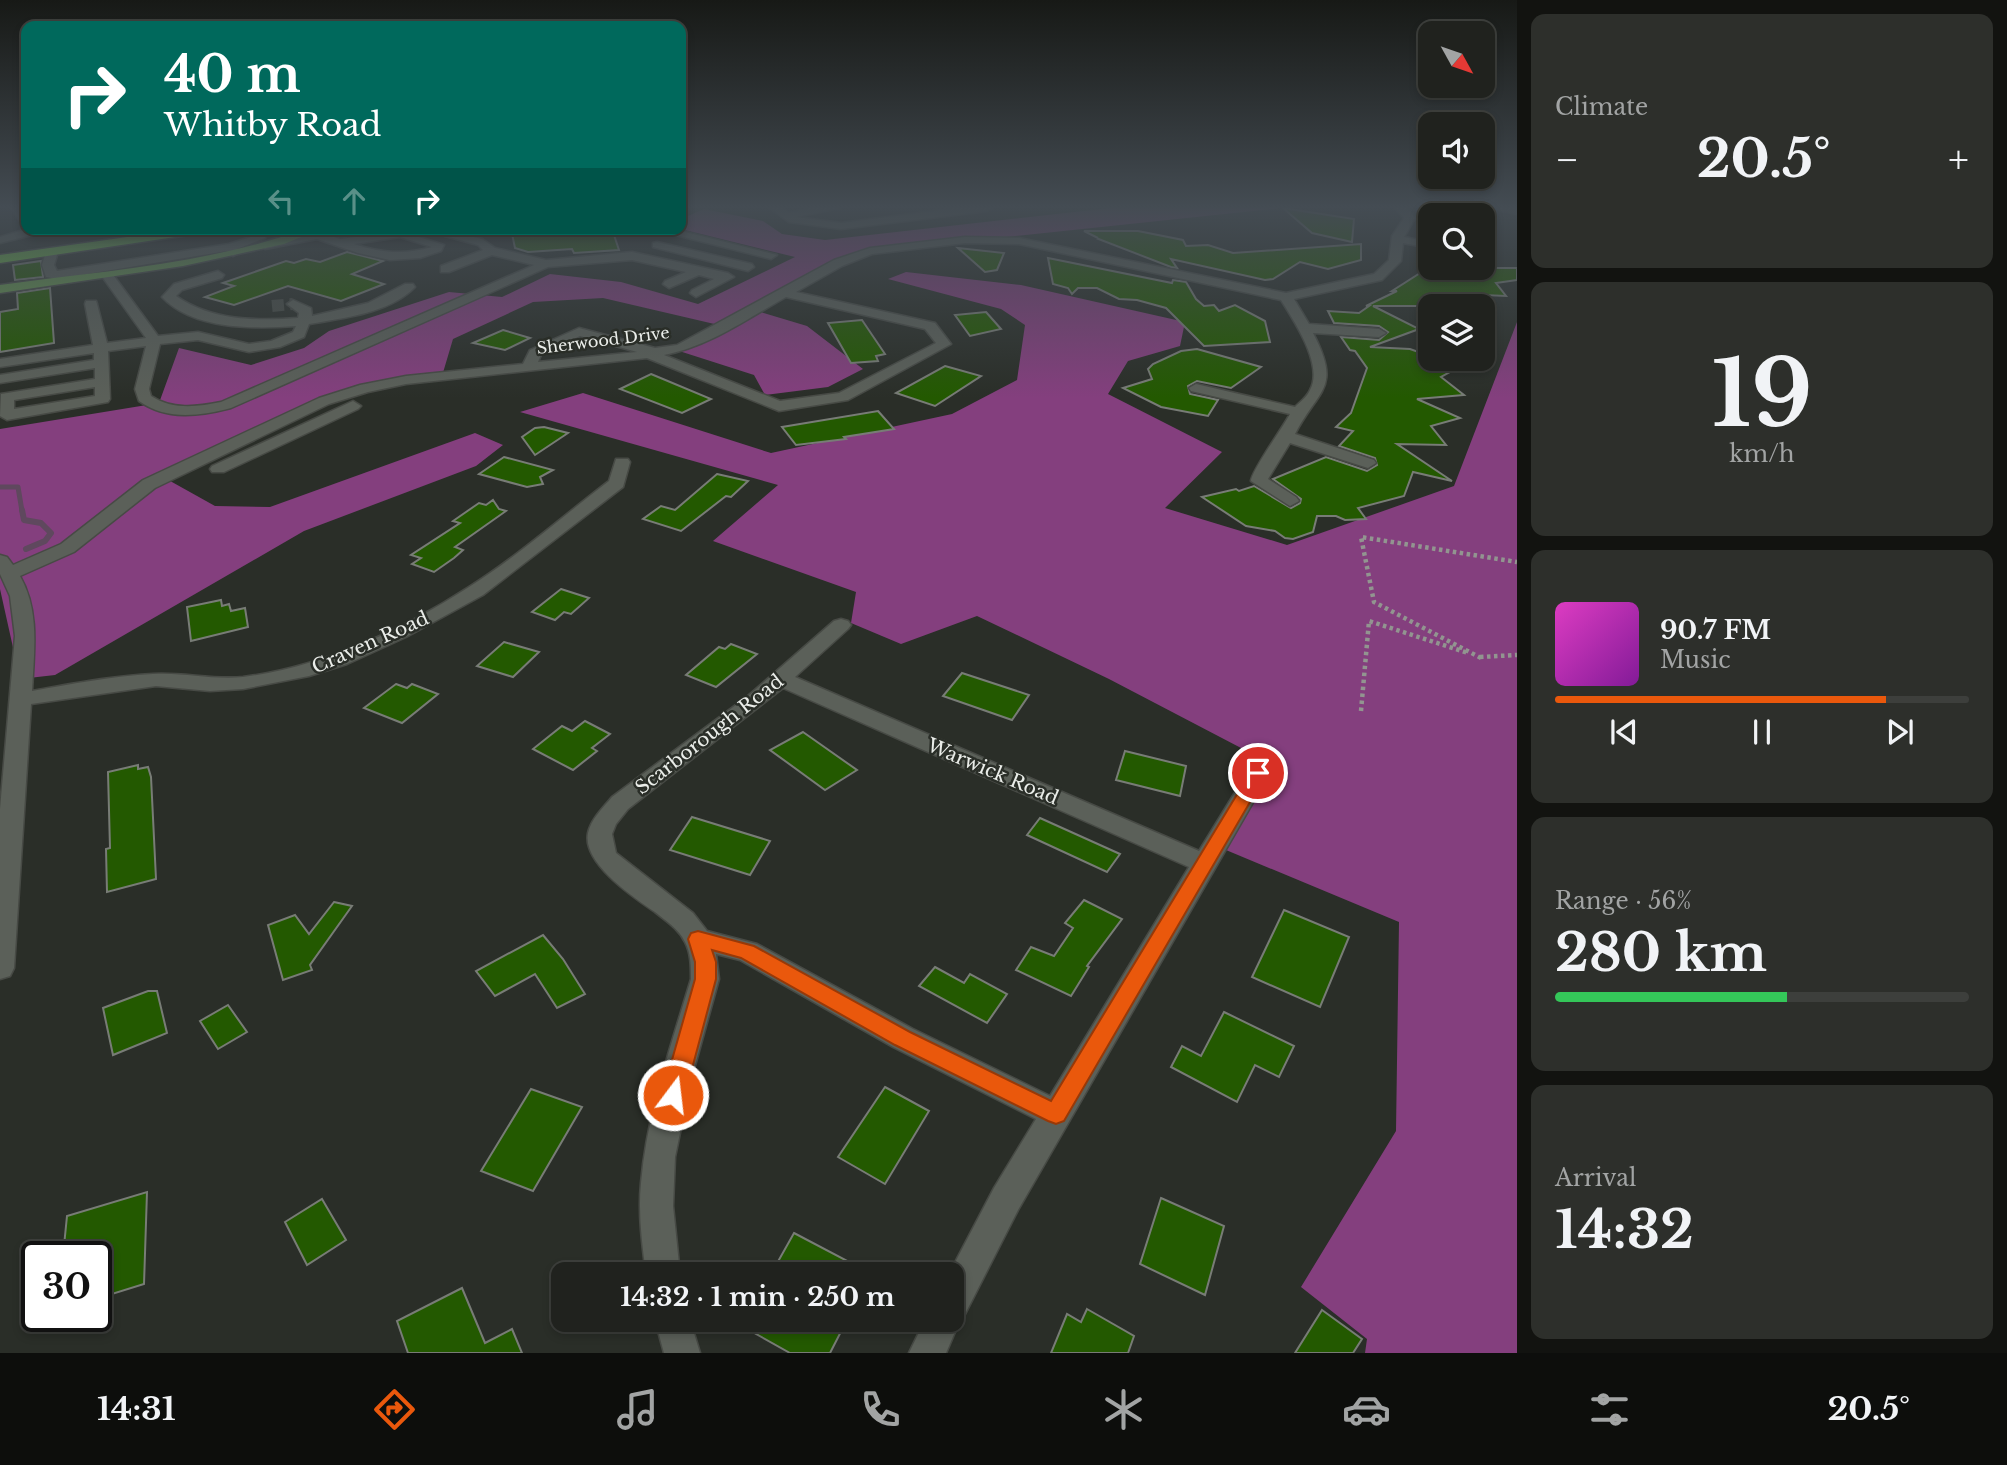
<!DOCTYPE html>
<html lang="en">
<head>
<meta charset="utf-8">
<style>
  body { margin:0; font-family:"Libre Baskerville",serif; background:#2d2f2b; color:#f1f3f6; height:100vh; display:flex; flex-direction:column; font-size:26px; white-space:nowrap }
  * { box-sizing:border-box; margin:0 }
  p { font-size:23px; color:#a2a4a4 }
  .icon { flex:none; width:38px; height:38px; fill:none; stroke:currentColor; stroke-width:2; stroke-linecap:round; stroke-linejoin:round }
  .map { position:relative; flex:1; overflow:hidden }
  .details { display:flex; flex-direction:column; gap:14px; padding:14px; background:#121310; width:490px }
  .details>* { flex:none }
  .hud { position:absolute; left:21px; top:21px; width:665px; height:214px; border-radius:14px; box-shadow:0 4px 10px #0003,0 0 0 2px #3d3f3c; background:#00695c; color:#fff; overflow:hidden }
  .needle { width:46px; rotate:130deg }
  .tools { position:absolute; left:1418px; top:21px; display:grid; gap:14px }
  .tools a { display:grid; place-items:center; width:77px; height:77px; border-radius:14px; background:#20221e; box-shadow:0 4px 10px #0003,0 0 0 2px #3d3f3c; font-size:35px }
  .speed { position:absolute; left:21px; top:1241px; display:flex; gap:14px; font-size:35px; font-weight:700; text-align:center }
  .speed>* { display:grid; place-content:center; width:91px; height:91px; border-radius:50%; background:#20221e; box-shadow:0 4px 10px #0003,0 0 0 2px #3d3f3c; line-height:1 }
  .speed .limit { border:4px solid #111; border-radius:10px; background:#fff; color:#111 }
  .pin { position:absolute; display:grid; place-items:center; width:60px; height:60px; color:#fff; margin:-30px; border:4px solid #fff; border-radius:50%; box-shadow:0 2px 7px #0007 }
  .me { position:absolute; width:77px; margin:-38px; rotate:15deg; stroke-linejoin:round; filter:drop-shadow(0 0 5px #0008) }
  .turn { display:flex; align-items:center; gap:24px; height:147px; padding:0 28px; font-size:32px }
  .turn .icon { width:91px; height:91px; stroke-width:2.5 }
  .turn b { display:block; font-size:49px; line-height:60px }
  .lanes { display:flex; align-items:center; height:66px; padding:0 28px; background:#0003; justify-content:center; gap:35px; direction:ltr }
  .lanes .off { opacity:.35 }
  .big { font-size:52px; font-weight:800; line-height:1.1 }
  .details .widget { flex:1; display:flex; flex-direction:column; justify-content:center; gap:10px; min-width:0; padding:0 24px; border-radius:14px; background:#2d2f2b }
  .details .dial { align-items:center; gap:0 }
  .dial b { font-size:91px; line-height:1 }
  .song { display:flex; align-items:center; gap:21px }
  .cover { width:84px; height:84px; border-radius:10px; background:linear-gradient(135deg,hsl(310 70% 55%),hsl(290 70% 35%)) }
  .played { height:7px; border-radius:4px; background:linear-gradient(90deg,#ea580c 80%,#3d3f3c 80%) }
  .keys { display:flex; justify-content:space-around; direction:ltr }
  .heat { display:flex; justify-content:space-between; align-items:center; font-size:38px; direction:ltr }
  .charge { height:10px; border-radius:5px; background:linear-gradient(90deg,#34c759 56%,#3d3f3c 0) }
  .trip { position:absolute; left:551px; top:1262px; width:413px; height:70px; border-radius:14px; background:#20221e; box-shadow:0 4px 10px #0003,0 0 0 2px #3d3f3c; font-weight:800; line-height:70px; text-align:center }
  .dock { display:flex; height:112px; justify-content:space-around; align-items:center; background:#0d0e0c; color:#a2a4a4 }
  .dock .icon { width:49px; height:49px }
  .dock .active { color:#ea580c }
  .dock b { font-size:32px; color:#f1f3f6 }
  main { display:flex; flex:1; min-height:0 }
  .map>svg:first-child { display:block }
  .forest { fill:#843f7e }
  .lines { fill:none; stroke-linecap:round; stroke-linejoin:round }
  .stream-far1 { stroke:#5f485e; stroke-width:5 }
  .stream { stroke:#5f485e; stroke-width:6 }
  .building { fill:#235900; stroke:#787c76; stroke-width:2 }
  .minor-tunnel { stroke:#474b45; stroke-width:12; stroke-dasharray:12 6; stroke-linecap:butt }
  .minor-casing { stroke:#474a45; stroke-width:3 }
  .major-casing { stroke:#474a45; stroke-width:3 }
  .highway-casing { stroke:#474a45; stroke-width:3 }
  .path { stroke:#929590; stroke-width:4.5; stroke-dasharray:3.5 3.5; stroke-linecap:butt }
  .minor { fill:#5b6059; fill-rule:evenodd }
  .major { fill:#66994e; fill-rule:evenodd }
  .highway { fill:#6dbf46; fill-rule:evenodd }
  .route { fill:#ea580c; stroke:#983908; stroke-width:2 }
  .labels { text-anchor:middle; stroke-width:5; stroke-linejoin:round; paint-order:stroke }
  .far-street-label { font-size:16px; fill:#eaede9; stroke:#2a2e28 }
  .street-label { font-size:19px; fill:#eaede9; stroke:#2a2e28 }
</style>
</head>
<body>
<main>
<div class="map">
<svg width="1517" height="1353" viewBox="0 0 1517 1353">
  <rect width="100%" height="100%" fill="#2a2e28"/>
  <g class="forest">
    <polygon points="1110,208 1281,208 864,252 757,311 807,326 863,369 828,387 765,395 754,375 676,350 723,326 603,298 533,302 453,339 442,376 357,390 163,477 215,506 270,507 475,433 503,445 476,466 304,531 55,675 20,679 0,589 0,429 159,403 179,348 251,365 304,348 329,331 449,292 502,297 550,274 621,282 698,304 795,257 681,229 681,219 704,209 763,221 782,234 825,240"/>
    <polygon points="906,272 1021,285 1185,322 1180,346 1128,361 1108,394 1222,452 1165,508 1287,545 1454,486 1517,322 1517,1353 1365,1353 1367,1339 1301,1287 1396,1131 1399,922 1214,845 1264,760 1109,679 977,616 901,644 851,623 856,592 713,541 778,485 520,412 583,393 771,453 952,414 1017,380 1025,325 1001,309 888,279"/>
  </g>
  <g class="lines">
    <polyline class="stream-far1" points="0,487 18,487 22,511"/>
    <polyline class="stream" points="22,510 24,520 41,523 51,533 45,541 26,549"/>
  </g>
  <g class="building">
    <polygon points="1283,208 1354,219 1352,242 1312,233"/>
    <polygon points="511,229 612,229 619,250 574,253 572,249 528,252 515,248"/>
    <polygon points="1084,231 1138,231 1183,240 1186,246 1208,245 1233,253 1361,244 1361,260 1328,269 1300,262 1273,279 1265,280 1171,259 1177,268 1171,267 1096,238 1098,238"/>
    <polygon points="958,248 1004,253 997,270 985,272"/>
    <polygon points="347,252 383,261 352,274 384,284 341,301 288,286 234,305 205,297 234,286 223,283 286,261 294,263 306,259 320,262"/>
    <polygon points="1048,258 1172,283 1173,280 1186,282 1196,299 1204,306 1214,305 1219,311 1235,305 1265,321 1270,342 1204,346 1166,308 1137,300 1119,299 1097,288 1078,288 1072,294 1068,288 1053,284"/>
    <polygon points="41,261 43,277 15,280 13,265"/>
    <polygon points="1428,268 1517,268 1517,280 1496,283 1506,296 1436,293 1463,306 1373,306 1419,329 1370,347 1410,349 1430,356 1430,359 1459,367 1441,377 1464,395 1417,399 1460,418 1431,426 1446,445 1397,444 1452,481 1413,472 1404,496 1358,508 1366,519 1345,520 1336,516 1317,516 1313,532 1293,539 1285,538 1275,531 1246,526 1202,497 1236,489 1239,491 1254,486 1291,508 1300,503 1301,499 1273,479 1326,457 1367,471 1377,465 1375,458 1339,446 1353,431 1336,427 1351,413 1367,368 1355,351 1350,350 1341,337 1379,340 1388,332 1379,326 1334,323 1328,311 1359,313 1369,306 1366,306 1397,291 1392,291"/>
    <polygon points="50,288 54,343 0,352 0,312 18,309 17,293"/>
    <polygon points="986,312 1001,329 970,336 955,315"/>
    <polygon points="862,320 885,354 876,356 878,361 851,363 828,323"/>
    <polygon points="503,330 530,338 505,350 473,343"/>
    <polygon points="1197,349 1261,367 1231,388 1197,381 1188,386 1190,394 1218,400 1208,416 1161,407 1123,388 1152,379 1148,369 1153,364 1181,351"/>
    <polygon points="945,366 981,376 935,406 896,393"/>
    <polygon points="651,374 711,399 682,413 620,389"/>
    <polygon points="878,411 894,429 844,437 846,439 796,445 782,427"/>
    <polygon points="544,427 568,433 535,455 522,437 535,428"/>
    <polygon points="504,457 553,470 540,477 543,484 527,487 479,474"/>
    <polygon points="717,474 748,481 731,497 726,496 681,531 643,519 661,506 675,510"/>
    <polygon points="493,500 499,509 506,511 455,547 463,550 454,558 434,572 412,564 421,558 411,555 460,523 453,521 479,503 486,505"/>
    <polygon points="561,589 589,598 571,614 564,612 555,620 532,612"/>
    <polygon points="221,600 222,606 229,604 231,611 245,608 248,627 191,641 187,607"/>
    <polygon points="504,642 539,652 513,677 477,666"/>
    <polygon points="731,644 757,654 716,687 686,675 719,647 725,649"/>
    <polygon points="962,673 1029,695 1012,720 943,696"/>
    <polygon points="396,684 407,688 412,684 438,694 402,723 364,708"/>
    <polygon points="585,721 610,734 592,748 597,751 573,770 533,749 562,726 572,731"/>
    <polygon points="803,732 857,770 825,790 770,750"/>
    <polygon points="1125,751 1186,766 1180,796 1116,780"/>
    <polygon points="138,765 138,769 148,767 151,777 156,879 107,892 106,849 110,848 108,772"/>
    <polygon points="692,817 770,841 750,875 670,850"/>
    <polygon points="1040,818 1120,854 1107,872 1027,835"/>
    <polygon points="1084,900 1122,919 1087,966 1089,967 1071,996 1016,970 1031,947 1054,956 1073,928 1065,923"/>
    <polygon points="334,902 352,906 310,965 312,970 283,980 268,925 295,915 309,934"/>
    <polygon points="1284,910 1349,937 1320,1007 1252,977"/>
    <polygon points="543,935 563,959 585,994 557,1008 535,974 495,996 476,971"/>
    <polygon points="935,967 964,983 970,974 1007,994 987,1023 919,986"/>
    <polygon points="148,991 157,991 167,1033 113,1055 103,1008"/>
    <polygon points="228,1005 247,1032 218,1049 200,1021"/>
    <polygon points="1224,1012 1294,1046 1279,1077 1255,1065 1237,1102 1171,1067 1182,1046 1201,1056"/>
    <polygon points="885,1087 929,1111 885,1184 838,1157"/>
    <polygon points="531,1089 582,1107 533,1191 481,1171"/>
    <polygon points="147,1192 144,1284 96,1299 96,1256 63,1256 67,1216"/>
    <polygon points="1161,1198 1224,1226 1205,1295 1140,1264"/>
    <polygon points="322,1199 346,1240 307,1265 285,1222"/>
    <polygon points="794,1233 872,1274 771,1274"/>
    <polygon points="462,1288 485,1343 512,1329 522,1353 408,1353 397,1321"/>
    <polygon points="1087,1309 1134,1336 1128,1353 1051,1353 1067,1314 1081,1322"/>
    <polygon points="1322,1310 1362,1339 1353,1353 1295,1353"/>
    <polygon points="731,1320 847,1320 830,1353 790,1353"/>
  </g>
  <g class="lines">
    <polyline class="minor-tunnel" points="272,306 293,304"/>
    <defs>
      <g id="minor">
        <polygon points="11,208 22,208 26,215 26,225 22,224"/>
        <polygon points="770,208 783,208 789,213 810,208 839,208 796,217 841,223 958,208 992,208 987,211 841,229 789,222"/>
        <path d="M1395 208H1406L1415 218 1404 237 1430 242V248L1403 243 1401 261 1382 280 1294 299 1309 324 1379 329 1386 333 1379 337 1313 333C1342 389 1319 388 1295 434L1374 460 1376 463 1368 468 1290 443 1268 479 1296 497 1299 501 1290 506 1251 481C1252 470 1282 429 1290 414L1191 391 1189 388 1196 384 1295 407C1300 402 1307 397 1310 390 1324 365 1294 321 1281 300L1019 244 965 243 872 254 842 266 796 292 935 323 951 344 848 400 779 411 647 358 406 384 368 392 329 404 155 488 74 552 20 576C40 611 34 651 32 691 72 684 112 676 153 674 183 672 212 680 243 677 322 667 403 630 469 587 518 556 563 516 609 481L616 459H628L630 462 623 487 483 595 406 637 347 664 309 676 243 689 210 691 156 686 31 704 14 968 10 976 0 979V809L15 636 10 596 0 574V555L7 557 13 565 61 544 143 480 319 398 360 385 406 376 523 364 530 350 579 328 655 348 677 345 834 260 870 248 965 237 1019 238 1286 293 1374 274 1389 260 1392 236 1404 218ZM786 297 925 329 936 343 839 393 780 401 664 355C708 347 747 319 786 297ZM580 336 637 352 538 362 541 355Z"/>
        <polygon points="1498,208 1517,208 1517,214 1499,210"/>
        <polygon points="27,229 38,229 40,233 0,243 0,237"/>
        <polygon points="60,229 83,229 78,232 60,233"/>
        <polygon points="251,229 262,229 265,238 237,249 239,253 233,256 227,251 57,279 46,277 42,265 46,252 52,249 58,252 54,265 57,271 229,244 254,236"/>
        <path d="M420 229H441L482 239 495 248 546 260 632 252 728 273 734 277 696 297 690 293 692 290 714 279 699 275 669 288 663 284 665 281 686 272 632 260 548 267 231 408C200 416 167 421 139 401L135 389 146 346 108 351 110 399 108 402 7 420 0 416 1 394 95 379V368L0 383V375L94 360V353L0 367V359L93 345 85 304 86 301H96L97 304 107 343 146 338 101 275 103 272H111L158 336 198 332 249 344 271 341 293 332 296 326C254 329 193 330 162 297L174 284 218 271 224 275 222 278 182 290 176 296C212 321 256 321 298 318L299 313 287 304 293 300 311 308 312 316 368 303 405 284H413L415 287C390 313 344 318 309 324L304 337 280 347 249 352 198 340 160 344 149 389 151 396C172 410 197 407 221 402L534 265 492 255 449 272H441V266L483 250 478 245ZM95 387V396L14 409V400Z"/>
        <polygon points="652,229 673,229 777,255 771,259"/>
        <path d="M330 230 336 233 331 236 340 239 400 231 444 245 441 251 420 258 390 260 358 253 317 239 265 249 259 246ZM400 237 432 247C404 255 381 253 354 244Z"/>
        <polygon points="657,242 752,264 754,267 748,271 653,247 653,243"/>
        <polygon points="353,401 361,406 358,409 224,472 212,472 210,469 212,466"/>
        <path d="M841 619 848 621 851 625 848 629 795 677 1199 851 1250 768 1258 765 1266 768 1270 773 1018 1210 964 1316 961 1318 946 1353H909L925 1320H952V1274H949L994 1188 1036 1119 893 1047 740 960 716 954 719 979 691 1080 675 1157 673 1206 680 1274H646C642 1244 638 1213 641 1183 647 1113 671 1046 691 979 691 967 691 953 685 942 679 929 666 921 655 912 633 897 582 863 588 833 591 819 603 808 612 797L748 696 834 621ZM783 688 1189 867 1050 1096 913 1029 757 944 707 931 693 913 616 853 612 834 616 824 628 809Z"/>
        <polygon points="655,1320 690,1320 700,1353 664,1353"/>
      </g>
      <path id="major" d="M305 229H321L284 244 183 266 0 293V285C101 271 209 264 305 229Z"/>
      <polygon id="highway" points="184,229 214,229 209,232 0,263 0,255"/>
    </defs>
    <use href="#minor" class="minor-casing"/>
    <use href="#major" class="major-casing"/>
    <use href="#highway" class="highway-casing"/>
    <g class="path">
      <polyline points="1480,657 1517,655"/>
      <polyline points="1481,658 1374,602 1361,537 1517,562"/>
      <polyline points="1361,711 1369,621 1468,653"/>
    </g>
    <use href="#minor" class="minor"/>
    <use href="#major" class="major"/>
    <use href="#highway" class="highway"/>
  </g>
  <linearGradient id="sky" x2="0" y2="1"><stop stop-color="#171916"/><stop offset="0.52" stop-color="#444c53"/><stop offset="1" stop-color="#444c53" stop-opacity="0"/></linearGradient>
  <rect width="1517" height="398" fill="url(#sky)"/>
  <polygon class="route" points="1258,768 1267,773 1064,1121 1056,1124 1048,1121 895,1045 741,958 712,950 716,962 716,979 685,1095 682,1102 673,1105 665,1102 662,1095 695,979 695,962 688,939 691,933 698,931 754,946 910,1032 1051,1101 1250,773"/>
  <g class="labels">
    <g class="far-street-label">
      <text transform="translate(603 340) rotate(-7)" y="6">Sherwood Drive</text>
    </g>
    <g class="street-label">
      <text transform="translate(370 642) rotate(-24)" y="7">Craven Road</text>
      <text transform="translate(709 734) rotate(-38)" y="7">Scarborough Road</text>
      <text transform="translate(993 771) rotate(23)" y="7">Warwick Road</text>
    </g>
  </g>
</svg>
<div class="tools">
<a><svg class="needle" viewBox="-14 -14 28 28"><path d="M0-13l5 13h-10z" fill="#e53935"/><path d="M0 13l5-13h-10z" fill="#a2a4a4"/></svg></a>
<a><svg class="icon" aria-label="sound" viewBox="0 0 24 24"><path d="M4 9h4l5-4v14l-5-4H4zM17 9q2 3 0 6"/></svg></a>
<a><svg class="icon" aria-label="search" viewBox="0 0 24 24"><circle cx="10" cy="10" r="6"/><path d="M15 15l6 6"/></svg></a>
<a><svg class="icon" aria-label="layers" viewBox="0 0 24 24"><path d="M12 4l9 5-9 5-9-5zM3 14l9 5 9-5"/></svg></a>
</div>
<div class="speed"><div class="limit">30</div></div>
<div class="pin" style="left:1258px;top:773px;background:#d93025"><svg class="icon" aria-label="arrive" viewBox="0 0 24 24"><path d="M6 21V4h12l-3 4 3 4H6"/></svg></div>
<svg class="me" style="left:673px;top:1095px" viewBox="-20 -20 40 40"><circle r="17" fill="#ea580c" stroke="#fff" stroke-width="3"/><path d="M0-11L8 9 0 5-8 9z" fill="#fff"/></svg>
<div class="trip">14:32 · 1 min · 250 m</div>
<div class="hud">
<div class="turn"><svg class="icon" aria-label="right" viewBox="0 0 24 24"><path d="M7 20v-9h11M14 6l5 5-5 5"/></svg><div><b>40 m</b>Whitby Road</div></div>
<div class="lanes"><svg class="icon off" aria-label="left" viewBox="0 0 24 24"><path d="M17 20v-9H6M10 6l-5 5 5 5"/></svg><svg class="icon off" aria-label="ahead" viewBox="0 0 24 24"><path d="M12 20V5M6 11l6-6 6 6"/></svg><svg class="icon" aria-label="right" viewBox="0 0 24 24"><path d="M7 20v-9h11M14 6l5 5-5 5"/></svg></div>
</div>
</div>
<section class="details">
<div class="widget"><p>Climate</p>
<div class="heat"><a>−</a><b class="big">20.5°</b><a>+</a></div>
</div>
<div class="widget dial"><b>19</b><p>km/h</p></div>
<div class="widget">
<div class="song"><i class="cover"></i><div><b>90.7 FM</b><p>Music</p></div></div>
<div class="played"></div>
<div class="keys"><svg class="icon" aria-label="previous" viewBox="0 0 24 24"><path d="M18 5L8 12l10 7zM5 5v14"/></svg><svg class="icon" aria-label="pause" viewBox="0 0 24 24"><path d="M8 5v14M16 5v14"/></svg><svg class="icon" aria-label="next" viewBox="0 0 24 24"><path d="M6 5l10 7-10 7zM19 5v14"/></svg></div>
</div>
<div class="widget"><p>Range · 56%</p><b class="big">280 km</b><div class="charge"></div></div>
<div class="widget"><p>Arrival</p><b class="big">14:32</b></div>
</section>
</main>
<nav class="dock">
<b>14:31</b>
<svg class="icon active" aria-label="directions" viewBox="0 0 24 24"><path d="M12 3l9 9-9 9-9-9zM9 14v-3h6M13 9l2 2-2 2"/></svg>
<svg class="icon" aria-label="music" viewBox="0 0 24 24"><path d="M9 18V5l10-2v13"/><circle cx="6" cy="18" r="3"/><circle cx="16" cy="16" r="3"/></svg>
<svg class="icon" aria-label="phone" viewBox="0 0 24 24"><path d="M5 4h4l2 5-3 2q2 4 5 5l2-3 5 2v4C11 20 4 13 5 4z"/></svg>
<svg class="icon" aria-label="climate" viewBox="0 0 24 24"><path d="M12 3v18M4 7l16 10M4 17L20 7"/></svg>
<svg class="icon" aria-label="car" viewBox="0 0 24 24"><path d="M5 17H2v-5l4-1 3-4h7l3 4 3 1v5h-3M9 17h6M6 11h13"/><circle cx="7" cy="17" r="2"/><circle cx="17" cy="17" r="2"/></svg>
<svg class="icon" aria-label="filters" viewBox="0 0 24 24"><path d="M4 7h16M4 17h16"/><circle cx="9" cy="7" r="2"/><circle cx="15" cy="17" r="2"/></svg>
<b>20.5°</b>
</nav>
</body>
</html>
